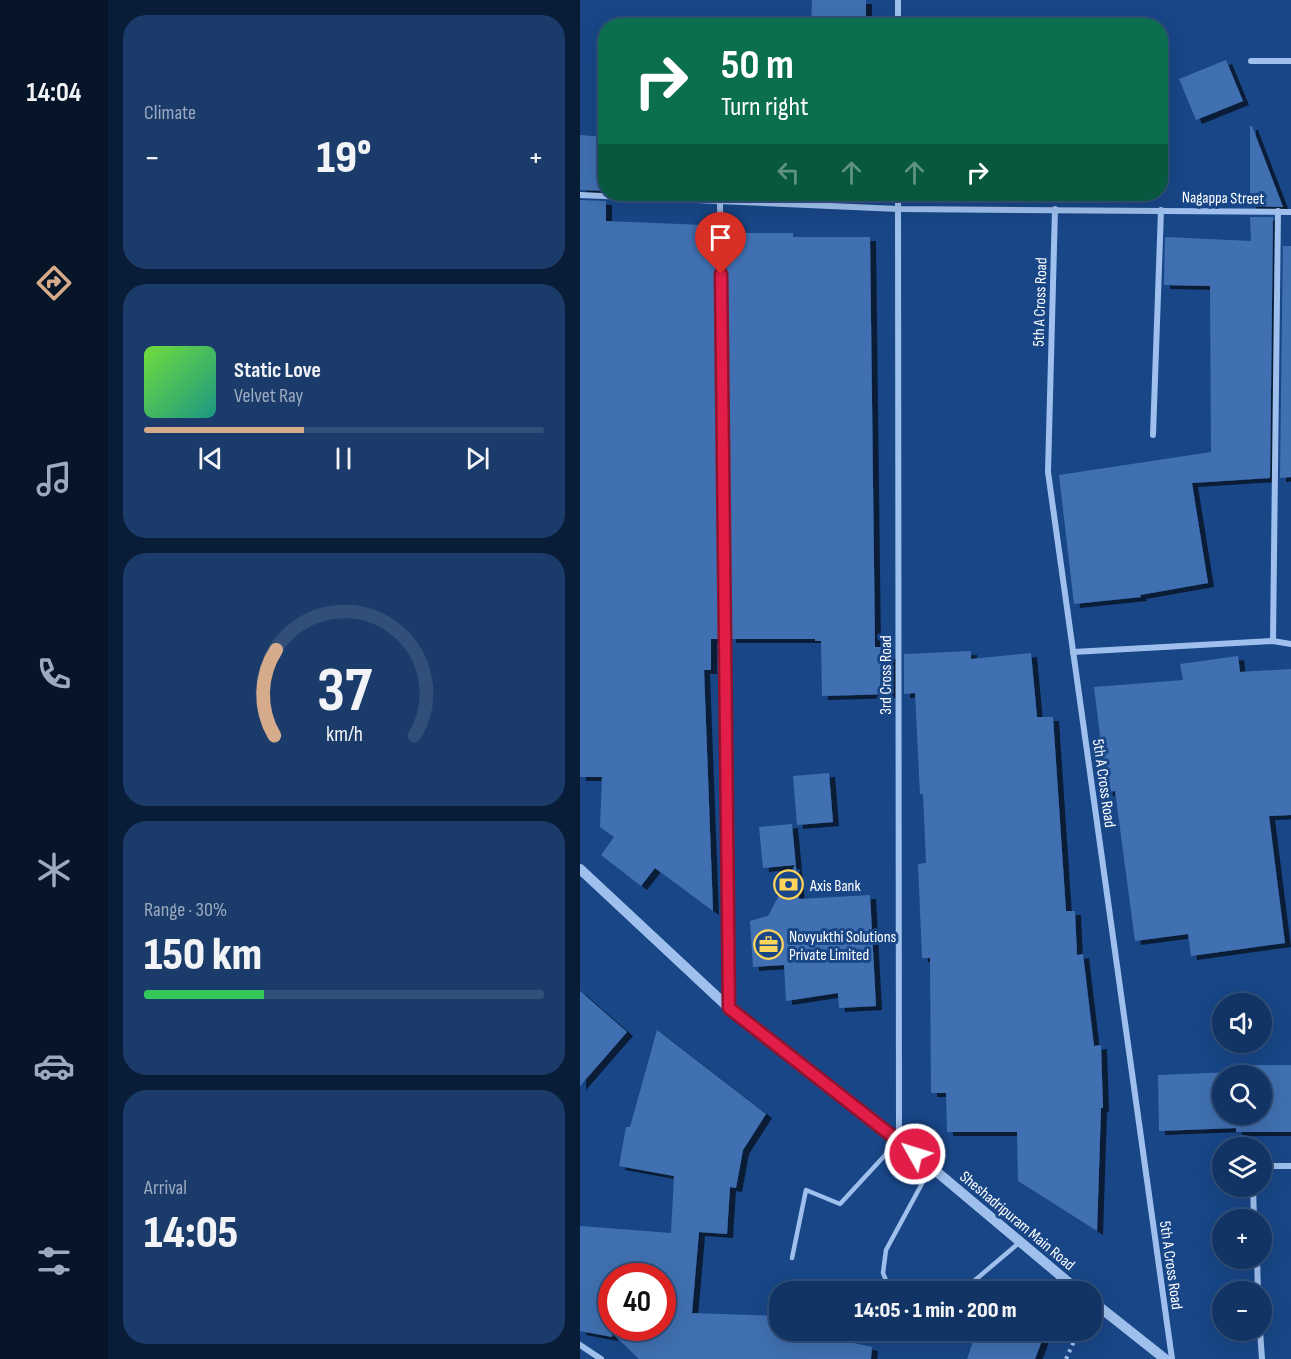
<!DOCTYPE html>
<html lang="en">
<head>
<meta charset="utf-8">
<style>
  body { margin:0; font-family:"Sofia Sans Condensed",sans-serif; background:#1b3c6b; color:#f1f3f6; height:100vh; display:flex; flex-direction:column; font-size:22px; white-space:nowrap }
  * { box-sizing:border-box; margin:0 }
  p { font-size:20px; color:#9caabf }
  .icon { flex:none; width:33px; height:33px; fill:none; stroke:currentColor; stroke-width:2; stroke-linecap:round; stroke-linejoin:round }
  .map { position:relative; flex:1; overflow:hidden }
  .drawer { display:flex; flex-direction:column; gap:15px; padding:15px; background:#0a1d38; width:472px }
  .drawer>* { flex:none }
  .guide { position:absolute; left:18px; top:18px; width:570px; height:183px; border-radius:24px; box-shadow:0 6px 24px #0002,0 0 0 2px #314f79; background:#0b6e4f; color:#fff; overflow:hidden }
  .buttons { position:absolute; left:632px; top:993px; display:grid; gap:12px }
  .buttons a { display:grid; place-items:center; width:60px; height:60px; border-radius:50%; background:#123465; box-shadow:0 6px 24px #0002,0 0 0 2px #314f79; font-size:30px }
  .speed { position:absolute; left:18px; top:1263px; display:flex; gap:12px; font-size:30px; font-weight:700; text-align:center }
  .speed>* { display:grid; place-content:center; width:78px; height:78px; border-radius:50%; background:#123465; box-shadow:0 6px 24px #0002,0 0 0 2px #314f79; line-height:1 }
  .speed .limit { border:9px solid #d22; background:#fff; color:#111 }
  .pin { position:absolute; display:grid; place-items:center; width:51px; height:51px; color:#fff; margin:-62px -26px; border-radius:50% 50% 50% 0; rotate:-45deg; box-shadow:0 0 6px #0007 }
  .pin .icon { rotate:45deg }
  .me { position:absolute; width:66px; margin:-33px; rotate:309deg; stroke-linejoin:round; filter:drop-shadow(0 0 4px #0008) }
  .turn { display:flex; align-items:center; gap:21px; height:126px; padding:0 24px; font-size:27px }
  .turn .icon { width:78px; height:78px; stroke-width:2.5 }
  .turn b { display:block; font-size:42px; line-height:51px }
  .lanes { display:flex; align-items:center; height:57px; padding:0 24px; background:#0003; justify-content:center; gap:30px; direction:ltr }
  .lanes .off { opacity:.35 }
  .big { font-size:45px; font-weight:800; line-height:1.1 }
  .drawer .card { flex:1; display:flex; flex-direction:column; justify-content:center; gap:9px; min-width:0; padding:0 21px; border-radius:24px; background:#1b3c6b }
  .drawer .dial { align-items:center; gap:0 }
  .dial svg { height:156px; overflow:visible; fill:none; stroke:#314f79; stroke-width:7; stroke-linecap:round; text-anchor:middle }
  .dial text { fill:#f1f3f6; stroke:none }
  .song { display:flex; align-items:center; gap:18px }
  .cover { width:72px; height:72px; border-radius:9px; background:linear-gradient(135deg,hsl(100 70% 55%),hsl(170 70% 35%)) }
  .played { height:6px; border-radius:3px; background:linear-gradient(90deg,#d6ab8b 40%,#314f79 40%) }
  .keys { display:flex; justify-content:space-around; direction:ltr }
  .heat { display:flex; justify-content:space-between; align-items:center; font-size:33px; direction:ltr }
  .charge { height:9px; border-radius:4px; background:linear-gradient(90deg,#34c759 30%,#314f79 0) }
  .trip { position:absolute; left:189px; top:1281px; width:333px; height:60px; border-radius:24px; background:#123465; box-shadow:0 6px 24px #0002,0 0 0 2px #314f79; font-weight:800; line-height:60px; text-align:center }
  main { display:flex; flex:1; min-height:0 }
  .dock { display:flex; flex-direction:column; width:108px; justify-content:space-around; align-items:center; background:#071528; color:#9caabf }
  .dock .icon { width:42px; height:42px }
  .dock .current { color:#d6ab8b }
  .dock b { font-size:27px; color:#f1f3f6 }
  .map>svg:first-child { display:block }
  .building { fill:#4170b1; fill-rule:evenodd; filter:url(#shadow) }
  .lines { fill:none; stroke-linecap:round; stroke-linejoin:round }
  .path { stroke:#9fc0ed; stroke-width:4; stroke-dasharray:3 4.5; stroke-linecap:butt }
  .service { stroke:#9fc0ed; stroke-width:4.5 }
  .minor { stroke:#9fc0ed; stroke-width:6 }
  .tertiary { stroke:#9fc0ed; stroke-width:10 }
  .route-casing { stroke:#92132f; stroke-width:15 }
  .route { stroke:#e11d48; stroke-width:10 }
  .labels { text-anchor:middle; stroke-width:6; stroke-linejoin:round; paint-order:stroke }
  .street-label { font-size:16px; fill:#fff; stroke:#184687 }
  .poi-label { font-size:16px; fill:#fff; stroke:#184687; text-anchor:start }
</style>
</head>
<body>
<main>
<nav class="dock">
<b>14:04</b>
<svg class="icon current" aria-label="directions" viewBox="0 0 24 24"><path d="M12 3l9 9-9 9-9-9zM9 14v-3h6M13 9l2 2-2 2"/></svg>
<svg class="icon" aria-label="music" viewBox="0 0 24 24"><path d="M9 18V5l10-2v13"/><circle cx="6" cy="18" r="3"/><circle cx="16" cy="16" r="3"/></svg>
<svg class="icon" aria-label="phone" viewBox="0 0 24 24"><path d="M5 4h4l2 5-3 2q2 4 5 5l2-3 5 2v4C11 20 4 13 5 4z"/></svg>
<svg class="icon" aria-label="climate" viewBox="0 0 24 24"><path d="M12 3v18M4 7l16 10M4 17L20 7"/></svg>
<svg class="icon" aria-label="car" viewBox="0 0 24 24"><path d="M5 17H2v-5l4-1 3-4h7l3 4 3 1v5h-3M9 17h6M6 11h13"/><circle cx="7" cy="17" r="2"/><circle cx="17" cy="17" r="2"/></svg>
<svg class="icon" aria-label="filters" viewBox="0 0 24 24"><path d="M4 7h16M4 17h16"/><circle cx="9" cy="7" r="2"/><circle cx="15" cy="17" r="2"/></svg>
</nav>
<section class="drawer">
<div class="card"><p>Climate</p>
<div class="heat"><a>−</a><b class="big">19°</b><a>+</a></div>
</div>
<div class="card">
<div class="song"><i class="cover"></i><div><b>Static Love</b><p>Velvet Ray</p></div></div>
<div class="played"></div>
<div class="keys"><svg class="icon" aria-label="previous" viewBox="0 0 24 24"><path d="M18 5L8 12l10 7zM5 5v14"/></svg><svg class="icon" aria-label="pause" viewBox="0 0 24 24"><path d="M8 5v14M16 5v14"/></svg><svg class="icon" aria-label="next" viewBox="0 0 24 24"><path d="M6 5l10 7-10 7zM19 5v14"/></svg></div>
</div>
<div class="card dial"><svg viewBox="0 0 100 80">
<path d="M14 69A42 42 0 1 1 86 69"/>
<path d="M14 69A42 42 0 0 1 15 25" stroke="#d6ab8b"/>
<text x="50" y="56" font-size="32" font-weight="700">37</text>
<text x="50" y="72" font-size="11">km/h</text>
</svg></div>
<div class="card"><p>Range · 30%</p><b class="big">150 km</b><div class="charge"></div></div>
<div class="card"><p>Arrival</p><b class="big">14:05</b></div>
</section>
<div class="map">
<svg width="711" height="1359" viewBox="0 0 711 1359">
  <defs>
    <filter id="shadow"><feDropShadow dx="6" dy="4" stdDeviation="0" flood-color="#0009"/></filter>
  </defs>
  <rect width="100%" height="100%" fill="#184687"/>
  <g class="building">
    <polygon points="232,0 286,0 286,26 231,26"/>
    <polygon points="646,60 663,101 616,120 599,79"/>
    <polygon points="670,126 672,126 703,207 670,206"/>
    <polygon points="0,135 26,137 26,191 0,190"/>
    <polygon points="0,200 26,201 26,221 124,225 124,233 135,233 140,639 131,639 131,670 124,670 133,911 75,868 61,886 21,855 34,837 20,827 22,777 0,777"/>
    <polygon points="670,217 693,217 690,478 612,483 628,583 560,595 561,597 494,604 479,475 631,452 630,286 584,285 585,237 671,241"/>
    <polygon points="146,233 213,233 213,237 290,237 295,647 301,647 301,655 313,655 313,694 242,696 241,641 235,641 235,639 150,639"/>
    <polygon points="703,234 703,246 711,246 711,477 700,478"/>
    <polygon points="391,651 391,659 451,653 457,717 473,717 486,911 495,911 497,955 503,954 514,1046 521,1045 523,1108 521,1108 517,1231 438,1181 437,1132 367,1132 366,1093 351,1093 350,958 342,958 338,864 346,863 343,794 340,794 335,693 324,694 324,654"/>
    <polygon points="658,656 660,672 711,669 711,815 689,816 705,943 611,956 608,934 555,941 535,791 527,792 514,687 603,680 600,664"/>
    <polygon points="249,773 253,822 217,825 213,776"/>
    <polygon points="212,824 219,899 290,895 296,1006 259,1008 258,993 206,1001 204,965 173,967 170,921 188,916 215,865 183,868 179,827"/>
    <polygon points="0,991 47,1032 0,1086"/>
    <path d="M77 1030 186 1114 163 1150 156 1188 150 1187 147 1234 119 1232 112 1313 200 1316V1330H233L232 1334 292 1347 291 1359H59L32 1333V1337L0 1331V1226L91 1233 94 1176 39 1166 46 1127H50ZM32 1276H82V1328H32Z"/>
    <path d="M655 1065H711V1132H656V1128L579 1131 578 1075 655 1072ZM642 1076H681V1114H642Z"/>
    <polygon points="397,1330 466,1330 455,1359 387,1359"/>
  </g>
  <g class="lines">
    <polyline class="path" points="486,1359 499,1330"/>
    <g class="service">
      <polyline points="212,1258 226,1190 260,1204 319,1140"/>
      <polyline points="315,1292 310,1290 303,1273 306,1250 351,1167"/>
      <polyline points="381,1292 440,1242"/>
    </g>
    <g class="minor">
      <polyline points="318,26 318,0"/>
      <polyline points="671,61 711,61"/>
      <polyline points="318,194 319,1140"/>
      <polyline points="0,195 318,209 711,212"/>
      <polyline points="140,203 149,1008"/>
      <polyline points="475,209 468,472 592,1359"/>
      <polyline points="573,435 581,210"/>
      <polyline points="693,641 698,211"/>
      <polyline points="493,652 693,641 711,644"/>
      <polyline points="681,1166 711,1166"/>
      <polyline points="673,1186 674,1220"/>
      <polyline points="677,1258 678,1292"/>
      <polyline points="680,1330 682,1359"/>
      <polyline points="0,1345 21,1359"/>
    </g>
    <g class="tertiary">
      <polyline points="0,869 149,1008 319,1140 500,1292"/>
      <polyline points="512,1301 585,1359"/>
    </g>
  </g>
  <g class="lines">
    <defs>
      <polyline id="route" points="141,274 149,1008 335,1154"/>
    </defs>
    <use href="#route" class="route-casing"/>
    <use href="#route" class="route"/>
  </g>
  <defs>
    <symbol id="bank-ring" viewBox="-11 -11 22 22"><circle r="9.5" fill="#184687" stroke="#ffd45b" stroke-width="1.5"/><path d="M-6-4H6V4H-6ZM0-2.3a2.3 2.3 0 1 0 0 4.6a2.3 2.3 0 1 0 0-4.6Z" fill="#ffd45b"/></symbol>
    <symbol id="office-ring" viewBox="-11 -11 22 22"><circle r="9.5" fill="#184687" stroke="#ffd45b" stroke-width="1.5"/><path d="M-6-3h4V-5.5h4V-3h4V5H-6ZM-1-4.5V-3h2v-1.5ZM-6 0V1H6V0Z" fill="#ffd45b"/></symbol>
  </defs>
  <g fill-rule="evenodd">
    <use href="#bank-ring" x="192" y="868" width="33" height="33"/>
    <use href="#office-ring" x="172" y="928" width="33" height="33"/>
  </g>
  <g class="labels">
    <g class="street-label">
      <text transform="translate(643 197) rotate(1)" y="6">Nagappa Street</text>
      <text transform="translate(459 302) rotate(-88)" y="6">5th A Cross Road</text>
      <text transform="translate(305 675) rotate(-90)" y="6">3rd Cross Road</text>
      <text transform="translate(525 783) rotate(82)" y="6">5th A Cross Road</text>
      <text transform="translate(438 1220) rotate(40)" y="6">Sheshadripuram Main Road</text>
      <text transform="translate(592 1265) rotate(82)" y="6">5th A Cross Road</text>
    </g>
    <g class="poi-label">
      <text x="230" y="891">Axis Bank</text>
      <text x="209" y="942">Novyukthi Solutions<tspan x="209" dy="18">Private Limited</tspan></text>
    </g>
  </g>
</svg>
<div class="buttons">
<a><svg class="icon" aria-label="sound" viewBox="0 0 24 24"><path d="M4 9h4l5-4v14l-5-4H4zM17 9q2 3 0 6"/></svg></a>
<a><svg class="icon" aria-label="search" viewBox="0 0 24 24"><circle cx="10" cy="10" r="6"/><path d="M15 15l6 6"/></svg></a>
<a><svg class="icon" aria-label="layers" viewBox="0 0 24 24"><path d="M12 4l9 5-9 5-9-5zM3 14l9 5 9-5"/></svg></a>
<a>+</a>
<a>−</a>
</div>
<div class="speed"><div class="limit">40</div></div>
<div class="pin" style="left:141px;top:274px;background:#d93025"><svg class="icon" aria-label="arrive" viewBox="0 0 24 24"><path d="M6 21V4h12l-3 4 3 4H6"/></svg></div>
<svg class="me" style="left:335px;top:1154px" viewBox="-20 -20 40 40"><circle r="17" fill="#e11d48" stroke="#fff" stroke-width="3"/><path d="M0-11L8 9 0 5-8 9z" fill="#fff"/></svg>
<div class="trip">14:05 · 1 min · 200 m</div>
<div class="guide">
<div class="turn"><svg class="icon" aria-label="right" viewBox="0 0 24 24"><path d="M7 20v-9h11M14 6l5 5-5 5"/></svg><div><b>50 m</b>Turn right</div></div>
<div class="lanes"><svg class="icon off" aria-label="left" viewBox="0 0 24 24"><path d="M17 20v-9H6M10 6l-5 5 5 5"/></svg><svg class="icon off" aria-label="ahead" viewBox="0 0 24 24"><path d="M12 20V5M6 11l6-6 6 6"/></svg><svg class="icon off" aria-label="ahead" viewBox="0 0 24 24"><path d="M12 20V5M6 11l6-6 6 6"/></svg><svg class="icon" aria-label="right" viewBox="0 0 24 24"><path d="M7 20v-9h11M14 6l5 5-5 5"/></svg></div>
</div>
</div>
</main>
</body>
</html>
